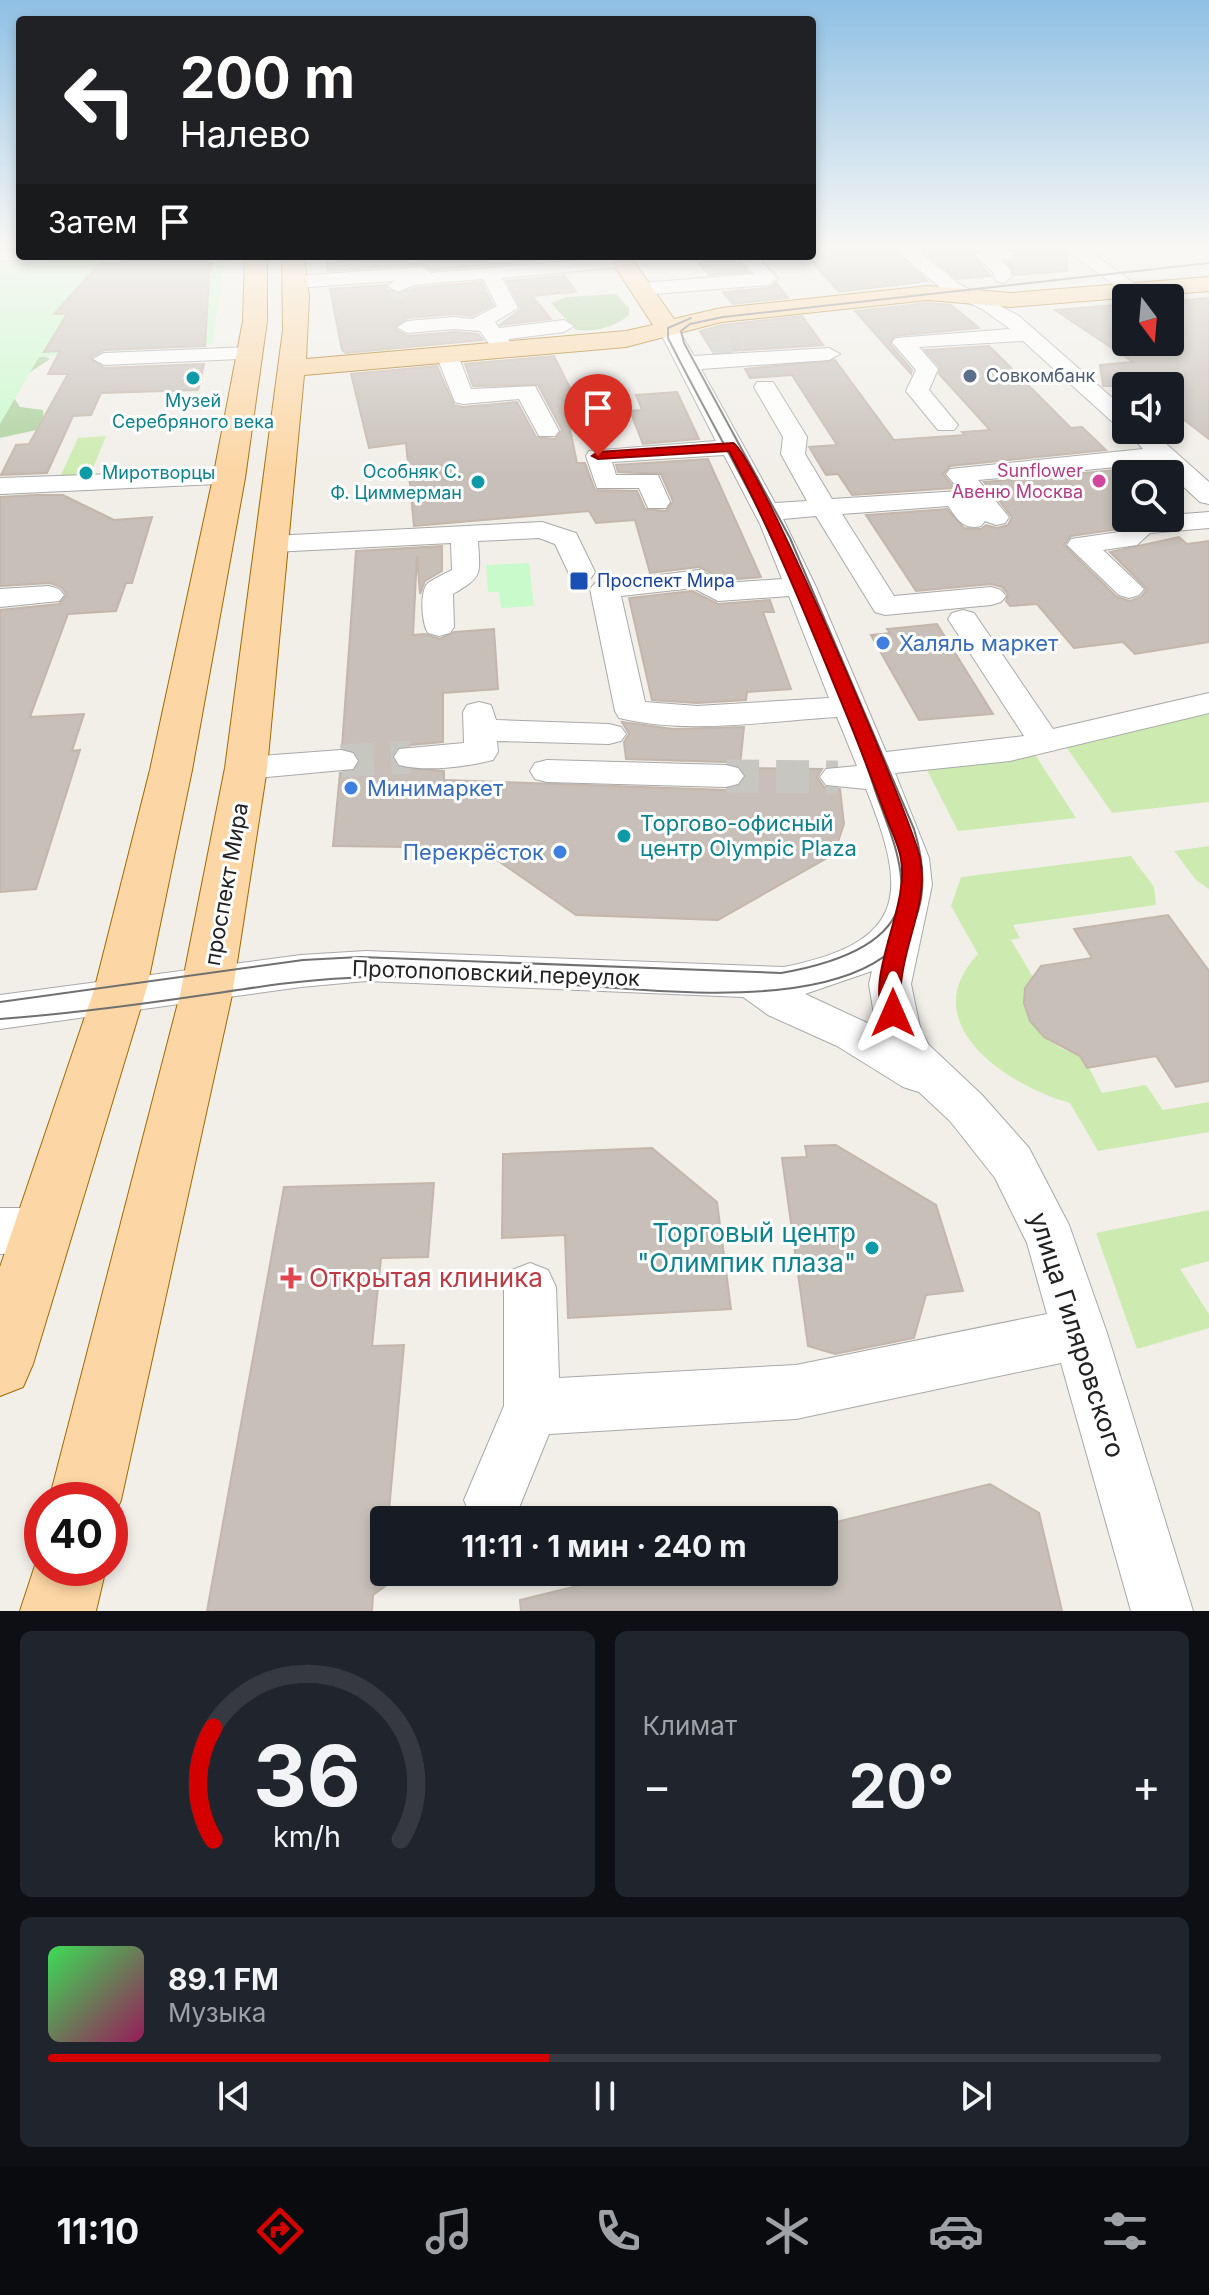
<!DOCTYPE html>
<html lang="ru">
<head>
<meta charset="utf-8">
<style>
  body { margin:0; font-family:Inter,sans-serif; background:#20242c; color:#f1f3f6; height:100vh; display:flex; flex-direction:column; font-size:30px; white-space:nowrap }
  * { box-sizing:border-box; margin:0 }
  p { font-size:26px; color:#9ea1a6 }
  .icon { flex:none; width:44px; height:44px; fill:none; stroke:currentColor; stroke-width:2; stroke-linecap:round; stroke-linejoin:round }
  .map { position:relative; height:1611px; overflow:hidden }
  .sheet { display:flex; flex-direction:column; gap:20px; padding:20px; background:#0d0f14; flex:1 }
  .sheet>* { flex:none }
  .top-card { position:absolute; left:16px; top:16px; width:800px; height:244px; border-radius:8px; box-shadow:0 4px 12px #0003; background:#202124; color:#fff; overflow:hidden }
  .needle { width:52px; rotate:164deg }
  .controls { position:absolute; left:1112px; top:284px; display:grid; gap:16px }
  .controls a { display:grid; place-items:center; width:72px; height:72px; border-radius:8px; background:#171b24; box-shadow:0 4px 12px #0003; font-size:40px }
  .speed { position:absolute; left:24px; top:1482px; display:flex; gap:16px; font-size:40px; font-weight:700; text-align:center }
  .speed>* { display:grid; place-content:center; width:104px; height:104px; border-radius:50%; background:#171b24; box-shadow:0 4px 12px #0003; line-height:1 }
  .speed .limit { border:12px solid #d22; background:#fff; color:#111 }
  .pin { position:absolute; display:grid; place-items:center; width:68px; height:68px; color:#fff; margin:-82px -34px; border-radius:50% 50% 50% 0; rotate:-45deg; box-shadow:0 0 8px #0007 }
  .pin .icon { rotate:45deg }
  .me { position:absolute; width:88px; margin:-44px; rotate:0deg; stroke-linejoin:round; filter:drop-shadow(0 0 6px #0008) }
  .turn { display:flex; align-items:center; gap:28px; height:168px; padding:0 32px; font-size:36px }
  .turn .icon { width:104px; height:104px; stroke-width:2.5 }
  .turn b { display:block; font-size:56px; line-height:68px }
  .then { display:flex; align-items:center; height:76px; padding:0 32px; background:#0003; gap:16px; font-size:30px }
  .big { font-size:60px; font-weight:700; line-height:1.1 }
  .sheet .tile { flex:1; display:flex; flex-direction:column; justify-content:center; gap:12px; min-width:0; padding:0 28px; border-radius:12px; background:#20242c }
  .sheet .dial { align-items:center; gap:0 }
  .dial svg { height:208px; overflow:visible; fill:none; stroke:#363941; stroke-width:7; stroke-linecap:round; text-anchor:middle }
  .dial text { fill:#f1f3f6; stroke:none }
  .song { display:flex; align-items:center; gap:24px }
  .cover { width:96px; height:96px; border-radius:12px; background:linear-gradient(135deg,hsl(130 70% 55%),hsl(330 70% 35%)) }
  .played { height:8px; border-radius:4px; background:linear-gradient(90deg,#d40000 45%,#363941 45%) }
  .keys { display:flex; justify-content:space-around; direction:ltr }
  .heat { display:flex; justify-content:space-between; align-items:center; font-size:44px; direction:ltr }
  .sheet .tiles { flex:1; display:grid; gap:20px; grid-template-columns:1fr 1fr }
  .tile:last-child { grid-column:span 2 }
  .trip { position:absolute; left:370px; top:1506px; width:468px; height:80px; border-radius:8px; background:#171b24; box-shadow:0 4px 12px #0003; font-weight:700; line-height:80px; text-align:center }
  .menu { display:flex; height:128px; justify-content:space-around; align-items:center; background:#090b0e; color:#9ea1a6 }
  .menu .icon { width:56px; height:56px }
  .menu .on { color:#d40000 }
  .menu b { font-size:36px; color:#f1f3f6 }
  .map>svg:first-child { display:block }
  .grass { fill:#cdebb0 }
  .forest { fill:#add19e }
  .park { fill:#c8facc }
  .building { fill:#c7bfb8; stroke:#c4b6ab; stroke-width:2 }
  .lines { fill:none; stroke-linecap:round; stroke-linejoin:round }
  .minor-tunnel-far1 { stroke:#c8c6c1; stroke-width:20; stroke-dasharray:20 10; stroke-linecap:butt }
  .minor-tunnel { stroke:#c8c6c1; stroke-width:33; stroke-dasharray:33 17; stroke-linecap:butt }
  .minor-casing { stroke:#a9a9a9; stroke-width:2 }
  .major-casing { stroke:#a06b00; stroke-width:2 }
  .minor { fill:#fff; fill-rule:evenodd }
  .major { fill:#fcd6a4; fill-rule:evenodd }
  .tram { stroke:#707070; stroke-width:2 }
  .route { fill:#d40000; stroke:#8a0000; stroke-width:2 }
  .service-dot { fill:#5c6f8a; stroke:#fff; stroke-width:3 }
  .culture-dot { fill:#0f9aa8; stroke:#fff; stroke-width:3 }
  .hotel-dot { fill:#d1479c; stroke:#fff; stroke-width:3 }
  .transit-dot { fill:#1a4fb4; stroke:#fff; stroke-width:3 }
  .shop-dot { fill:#3f7fe0; stroke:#fff; stroke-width:3 }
  .health-dot { fill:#e0444e; stroke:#fff; stroke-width:3 }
  .labels { text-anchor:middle; stroke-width:6; stroke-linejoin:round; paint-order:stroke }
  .far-service-label { font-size:18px; fill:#4e5e75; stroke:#fff; text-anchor:start }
  .far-culture-label { font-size:18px; fill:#0d838f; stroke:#fff }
  .far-hotel-label { font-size:18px; fill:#b23c85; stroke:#fff; text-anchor:end }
  .far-transit-label { font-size:18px; fill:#164399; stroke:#fff; text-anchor:start }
  .shop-label { font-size:22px; fill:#366cbe; stroke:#fff; text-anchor:start }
  .culture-label { font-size:22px; fill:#0d838f; stroke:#fff; text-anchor:start }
  .street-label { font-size:22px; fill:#222; stroke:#fff }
  .near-culture-label { font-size:26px; fill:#0d838f; stroke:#fff; text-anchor:end }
  .near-health-label { font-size:26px; fill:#be3a42; stroke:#fff; text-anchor:start }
  .near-street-label { font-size:26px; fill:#222; stroke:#fff }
</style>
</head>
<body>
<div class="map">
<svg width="1209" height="1611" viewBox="0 0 1209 1611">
  <rect width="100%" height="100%" fill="#f2efe9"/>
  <g class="grass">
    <polygon points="106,436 89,478 59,479 78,438"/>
    <polygon points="1209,714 1209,802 1112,813 1065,745"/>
    <polygon points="1034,753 1076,818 958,831 925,766"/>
    <polygon points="1209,846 1209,889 1196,880 1174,851"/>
    <path d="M1131 856 1154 887 1156 905 1013 925 1020 938 1011 940 1033 977C1013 1005 1035 1033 1061 1048 1066 1051 1073 1052 1078 1056 1088 1062 1096 1082 1102 1093L1146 1085 1163 1110 1209 1102V1132L1098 1151 1070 1103C1009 1086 912 1024 978 954L951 906 961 877Z"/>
    <polygon points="1209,1210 1209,1261 1180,1269 1209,1314 1209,1328 1137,1349 1096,1233"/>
  </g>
  <g class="forest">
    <path d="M616 294 629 308V315C615 327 595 332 576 330L551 303 567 297Z"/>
    <polygon points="0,334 50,359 29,373 14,398 20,407 43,410 44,425 36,430 0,438"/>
  </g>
  <g class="park">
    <polygon points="218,256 226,258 212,344 39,357 0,424 0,263"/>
    <polygon points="529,563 534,606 501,608 499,592 488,592 486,565"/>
  </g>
  <g class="building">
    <polygon points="824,248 891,248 927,281 839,292 807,256 833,256"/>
    <polygon points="919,248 981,248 972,255 991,276 957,279"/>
    <polygon points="1010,248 1061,248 1067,254 1067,271 1014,275 1007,262 1013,260 1017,253"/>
    <polygon points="415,256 549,256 552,259 432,270 422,264 328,271 327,262"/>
    <polygon points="693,256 735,256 748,272 709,275"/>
    <polygon points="213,258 209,275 205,346 104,350 90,358 104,368 204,364 198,390 101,393 91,415 73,416 47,473 1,475 16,445 29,444 68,374 48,374 60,351 44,352 67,314 54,314 101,262"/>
    <polygon points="564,275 576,292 532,296 551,319 500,325 521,309 507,281"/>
    <polygon points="481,282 493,305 471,316 454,314 407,318 394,328 407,336 454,332 478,334 483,340 346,353 342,350 330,289 386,285 386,289 399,295 415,288"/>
    <polygon points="777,283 788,298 733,304 723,292 768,288"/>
    <polygon points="1209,298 1209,439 1170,409 1170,386 1103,386 1100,365 1133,362 1055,310 1126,304 1126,342 1170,342 1170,301"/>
    <polygon points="928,303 951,305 979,328 894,336 890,344 912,370 911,374 855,311"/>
    <polygon points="802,316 823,345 713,352 700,331 722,325"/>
    <polygon points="989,346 1071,428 1082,427 1106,450 950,466 943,474 954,488 852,495 838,474 826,475 809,447 837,445 792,375 750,378 745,369 835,360 894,440 965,435 962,432 990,430 939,374 940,367 925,350"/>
    <polygon points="554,356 578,404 565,405 577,463 585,463 595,490 637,491 645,509 666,511 673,501 661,474 618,472 616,465 708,459 761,577 725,580 699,567 650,573 635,520 596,523 589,511 414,526 406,443 369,448 351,374 437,366 454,405 463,407 517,402 536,437 555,439 562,430 538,385 473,386 465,364"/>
    <polygon points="677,392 699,439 643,444 630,411 642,410 636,395"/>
    <polygon points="1126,469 1126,521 1118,529 1071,536 1064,545 1117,597 1130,601 1141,597 1147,589 1110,552 1179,537 1187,544 1209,541 1209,642 1135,654 1123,642 1074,648 1037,604 1010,606 1006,601 1008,594 1002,587 991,584 916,591 866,515 947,509 964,528 981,529 986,525 997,528 1008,525 1012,517 984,482"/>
    <polygon points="36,495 63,495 114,520 152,517 132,583 126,583 116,611 68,614 30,717 84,714 72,751 80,750 36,889 0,892 0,610 59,604 67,595 61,587 50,583 0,586 0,497"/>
    <polygon points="442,546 442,571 425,581 420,594 417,556 413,635 425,634 440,639 454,632 494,629 498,689 443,693 443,742 399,746 391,755 396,767 444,771 444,780 726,790 739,787 746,778 742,768 822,769 817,777 824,787 840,789 844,824 834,854 718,920 576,915 480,848 333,846 340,773 353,772 361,763 356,751 342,747 356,551"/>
    <polygon points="692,591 718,604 770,600 774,612 763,612 791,689 747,692 746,700 697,703 652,700 629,598"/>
    <polygon points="937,624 993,714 919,720 871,635 890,633 887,629"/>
    <polygon points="622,722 673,729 744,727 740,766 726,762 626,759 624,742 629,734"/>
    <polygon points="1168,915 1209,971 1209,1081 1176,1087 1156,1056 1087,1068 1080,1056 1044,1037 1030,1021 1024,1003 1025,988 1041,966 1092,958 1074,929"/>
    <polygon points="836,1145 936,1205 963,1291 926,1295 914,1338 835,1354 808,1346 782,1158 807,1157 805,1146"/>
    <polygon points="652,1148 717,1202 731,1309 568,1318 565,1235 502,1238 503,1154"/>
    <polygon points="434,1183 428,1257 381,1258 372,1346 404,1345 389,1511 411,1510 410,1520 384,1520 384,1572 405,1572 373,1595 372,1611 207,1611 284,1187"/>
    <polygon points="990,1484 1039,1513 1062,1611 521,1611 520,1600 634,1572 824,1572 824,1525"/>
  </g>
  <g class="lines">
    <g class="minor-tunnel-far1">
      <polyline points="398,286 402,298"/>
      <polyline points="712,351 744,347"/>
    </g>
    <g class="minor-tunnel">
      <polyline points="341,761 411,757"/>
      <polyline points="726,776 838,777"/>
    </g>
    <defs>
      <g id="minor">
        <polygon points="894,248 914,248 959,284 1019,316 1126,410 1126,429 1118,427 1023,341 919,347 938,369 929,390 958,425 954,430 938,430 906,391 916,370 892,342 896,338 1010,329 982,309 945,292"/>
        <polygon points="1064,248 1085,248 1145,291 1135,297 1128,295"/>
        <polygon points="1005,249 1014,254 1011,258 1001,260 1010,269 1012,277 1003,283 996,281 992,271 975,255 984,250"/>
        <polygon points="20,250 20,256 28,256 26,259 0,261 0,251"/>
        <polygon points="623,256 630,258 632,262 630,266 502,278 518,308 495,322 499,328 564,320 574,326 564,332 508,339 516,350 505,356 497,355 480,331 454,329 407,333 397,327 407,321 454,317 472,319 497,306 483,279 414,285 398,292 388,286 394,281 296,288 286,282 296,276 422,267 431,273"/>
        <polygon points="738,256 757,256 778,279 768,285 642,295 632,289 642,283 754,274"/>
        <path d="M668 322 675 324 694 356 829 348 840 354 829 360 701 369 775 503 807 501 781 454 783 437 754 387 757 382H773L807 437 805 454 832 499 960 491 946 474 950 469 1143 449 1133 438 1136 433H1154L1209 482V504L1200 502 1158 463 978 480 1009 517 1005 523 996 525 985 521 981 526C963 530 958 520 948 506L842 514 894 596 991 587 1001 590 1006 596 1001 602 991 605 885 615 875 612 816 516 783 519 816 587 886 752 1024 736 948 619 952 613 963 610 974 613 1053 729 1209 693V713L1010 761 895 773 929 858 932 885 911 984 921 1032 929 1045 982 1095 1029 1148 1069 1225 1107 1333 1193 1611H1131L1061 1363 796 1419 549 1434 514 1520H472L464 1500 504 1406V1287L512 1270 530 1263 548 1270 556 1287 559 1378 796 1365 1047 1314 1027 1243 995 1178 950 1121 919 1092 903 1087 837 1046 768 1015 743 997 366 981 301 987 0 1029V995L301 955 366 951 784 967C908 942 908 893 866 789L826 785 820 777 826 769 857 766 837 717C767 721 689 735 619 718L615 711 590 589 595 583 699 570 724 583 782 579 760 524 724 455 612 462 616 475H658L670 502 666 508H648L639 488H597L586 456 589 451 716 441 658 328ZM693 588 718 601 789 596 829 698 697 706 645 702 621 596ZM872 971 869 984 876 1027 805 994Z"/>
        <polygon points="251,347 262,353 259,358 104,365 93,359 104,353"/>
        <polygon points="447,349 458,355 471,389 535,386 559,431 555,436 539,436 519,399 463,404 455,402 436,355"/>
        <polygon points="229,470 238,473 242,478 238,483 0,494 0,478"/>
        <polygon points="1209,512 1209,528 1150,533 1137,545 1103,550 1144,589 1139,595 1129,598 1119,595 1067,545 1071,539 1119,532 1132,520 1142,518 1170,518 1170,515"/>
        <path d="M542 522 576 533 595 572 591 578 581 581 571 578 555 544 539 538 478 541C480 576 483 576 453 594L454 627 450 633 439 636 428 633C422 624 419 592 428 583 435 578 444 574 452 570L451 543 273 552 263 550 259 544 263 538 273 536Z"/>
        <polygon points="49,586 59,589 64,595 59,601 0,607 0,589"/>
        <path d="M479 702 491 705 496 720 609 724 621 727 626 734 621 741 609 744 497 741 498 752 493 760C466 767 426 772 399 765L394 757 399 749 464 743 463 712 467 705Z"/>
        <polygon points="341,750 353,753 358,761 353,769 246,779 234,776 229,768 234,760 246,757"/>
        <polygon points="547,760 726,765 738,768 744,776 738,784 726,787 547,782 535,779 530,771 535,763"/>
        <polygon points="0,1208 44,1208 62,1214 69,1230 62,1246 44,1252 0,1254"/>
      </g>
      <g id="major">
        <polygon points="245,256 267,256 267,321 245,478 192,770 147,987 33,1364 23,1387 0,1396 0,1267 95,987 150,770 213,478 243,321"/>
        <polygon points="282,256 304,256 309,297 306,359 626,331 653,325 608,256 630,256 674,319 721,308 928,286 1011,293 1209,277 1209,291 1011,307 928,300 721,322 626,347 304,375 267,768 232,995 121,1500 110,1525 110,1500 49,1500 180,995 225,768 283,330"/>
        <polygon points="42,1544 42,1568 106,1568 96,1611 20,1611"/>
      </g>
    </defs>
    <use href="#minor" class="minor-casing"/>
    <use href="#major" class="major-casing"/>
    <use href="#minor" class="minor"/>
    <use href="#major" class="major"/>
    <g class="tram">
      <path d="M0 1002 303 960 360 957 781 973C821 966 889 950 900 902 907 869 888 826 877 796 844 695 800 594 753 499 725 445 695 392 668 338V328L691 318"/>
      <path d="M0 1019C68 1014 136 1005 204 995 252 988 300 980 348 978 419 974 490 979 560 984 673 991 977 1035 914 829L790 538 684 343 681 331 690 324 723 317 1209 263"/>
    </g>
  </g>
  <linearGradient id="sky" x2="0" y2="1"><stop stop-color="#8fc0e4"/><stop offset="0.52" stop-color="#f9f8f5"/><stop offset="1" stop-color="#f9f8f5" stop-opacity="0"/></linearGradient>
  <rect width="1209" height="474" fill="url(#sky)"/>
  <path class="route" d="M733 443C756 454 910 814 920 858 929 901 904 942 901 984 900 996 906 1008 900 1019L893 1022 885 1019C863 977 910 908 901 859 899 846 892 832 887 819 875 787 863 755 850 723 812 631 776 539 729 451L598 459 592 456 598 452Z"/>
  <circle class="service-dot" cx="970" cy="376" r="8"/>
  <g class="culture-dot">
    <circle cx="193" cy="378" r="8"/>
    <circle cx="86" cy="473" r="8"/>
    <circle cx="478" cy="482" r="8"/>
    <circle cx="624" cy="836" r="8"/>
    <circle cx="872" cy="1248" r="8"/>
  </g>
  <circle class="hotel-dot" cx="1099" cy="481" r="8"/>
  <rect class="transit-dot" x="569" y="571" width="20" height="20" rx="4"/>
  <g class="shop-dot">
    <circle cx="883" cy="643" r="8"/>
    <circle cx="351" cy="788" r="8"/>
    <circle cx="560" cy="852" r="8"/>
  </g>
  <path class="health-dot" d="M287 1266h8v8h8v8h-8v8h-8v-8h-8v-8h8z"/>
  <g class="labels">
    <g class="far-service-label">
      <text x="986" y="382">Совкомбанк</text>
    </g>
    <g class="far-culture-label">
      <text x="193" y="407">Музей<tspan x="193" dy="21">Серебряного века</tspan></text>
      <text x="462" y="478" text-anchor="end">Особняк С.<tspan x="462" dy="21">Ф. Циммерман</tspan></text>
      <text x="102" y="479" text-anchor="start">Миротворцы</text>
    </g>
    <g class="far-hotel-label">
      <text x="1083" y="477">Sunflower<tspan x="1083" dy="21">Авеню Москва</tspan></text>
    </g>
    <g class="far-transit-label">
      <text x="597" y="587">Проспект Мира</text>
    </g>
    <g class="shop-label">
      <text x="899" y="651">Халяль маркет</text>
      <text x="367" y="796">Минимаркет</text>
      <text x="544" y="860" text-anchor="end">Перекрёсток</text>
    </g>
    <g class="culture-label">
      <text x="640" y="831">Торгово-офисный<tspan x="640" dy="25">центр Olympic Plaza</tspan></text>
    </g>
    <g class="street-label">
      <text transform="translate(226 884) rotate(-80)" y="8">проспект Мира</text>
      <text transform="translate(496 973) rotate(2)" y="8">Протопоповский переулок</text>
    </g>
    <g class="near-culture-label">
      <text x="856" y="1242">Торговый центр<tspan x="856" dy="30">"Олимпик плаза"</tspan></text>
    </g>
    <g class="near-health-label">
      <text x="309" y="1287">Открытая клиника</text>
    </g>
    <g class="near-street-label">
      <text transform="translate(1077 1335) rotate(72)" y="9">улица Гиляровского</text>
    </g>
  </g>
</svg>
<div class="controls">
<a><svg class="needle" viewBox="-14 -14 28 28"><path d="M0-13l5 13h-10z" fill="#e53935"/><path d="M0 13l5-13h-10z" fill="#9ea1a6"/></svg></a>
<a><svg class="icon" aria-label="sound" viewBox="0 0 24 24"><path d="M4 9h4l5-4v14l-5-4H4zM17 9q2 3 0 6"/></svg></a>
<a><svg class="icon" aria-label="search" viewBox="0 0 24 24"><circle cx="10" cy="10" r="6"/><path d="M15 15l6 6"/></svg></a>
</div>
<div class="speed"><div class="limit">40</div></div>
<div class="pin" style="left:598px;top:456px;background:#d93025"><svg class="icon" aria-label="arrive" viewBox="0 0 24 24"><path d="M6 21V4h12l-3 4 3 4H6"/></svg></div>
<svg class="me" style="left:893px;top:1013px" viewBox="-20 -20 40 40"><path d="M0-17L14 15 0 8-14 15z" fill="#d40000" stroke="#fff" stroke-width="4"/></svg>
<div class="trip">11:11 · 1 мин · 240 m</div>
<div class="top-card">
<div class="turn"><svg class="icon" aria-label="left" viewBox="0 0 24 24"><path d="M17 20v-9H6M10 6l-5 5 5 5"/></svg><div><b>200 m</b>Налево</div></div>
<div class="then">Затем<svg class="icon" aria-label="arrive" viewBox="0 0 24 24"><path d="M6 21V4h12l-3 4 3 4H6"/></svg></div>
</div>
</div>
<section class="sheet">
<div class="tiles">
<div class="tile dial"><svg viewBox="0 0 100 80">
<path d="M14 69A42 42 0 1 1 86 69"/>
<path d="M14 69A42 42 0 0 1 14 26" stroke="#d40000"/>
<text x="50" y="56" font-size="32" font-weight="700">36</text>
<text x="50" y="72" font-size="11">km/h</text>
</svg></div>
<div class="tile"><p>Климат</p>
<div class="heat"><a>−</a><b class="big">20°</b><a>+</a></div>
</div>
<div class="tile">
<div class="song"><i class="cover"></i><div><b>89.1 FM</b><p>Музыка</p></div></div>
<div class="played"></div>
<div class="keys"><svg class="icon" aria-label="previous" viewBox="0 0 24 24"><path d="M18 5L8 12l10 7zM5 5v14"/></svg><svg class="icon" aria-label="pause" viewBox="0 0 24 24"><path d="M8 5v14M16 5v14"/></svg><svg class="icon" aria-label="next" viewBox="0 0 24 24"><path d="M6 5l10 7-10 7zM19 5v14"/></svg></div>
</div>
</div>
</section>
<nav class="menu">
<b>11:10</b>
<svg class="icon on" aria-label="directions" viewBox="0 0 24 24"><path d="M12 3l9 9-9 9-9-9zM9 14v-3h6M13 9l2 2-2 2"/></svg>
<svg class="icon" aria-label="music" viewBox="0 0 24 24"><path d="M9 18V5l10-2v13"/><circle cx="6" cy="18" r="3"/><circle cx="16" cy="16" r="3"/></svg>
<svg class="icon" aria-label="phone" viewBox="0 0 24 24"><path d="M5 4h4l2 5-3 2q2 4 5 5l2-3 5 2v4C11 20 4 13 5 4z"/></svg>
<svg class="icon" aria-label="climate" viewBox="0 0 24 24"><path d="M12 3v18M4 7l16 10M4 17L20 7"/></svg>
<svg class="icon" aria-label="car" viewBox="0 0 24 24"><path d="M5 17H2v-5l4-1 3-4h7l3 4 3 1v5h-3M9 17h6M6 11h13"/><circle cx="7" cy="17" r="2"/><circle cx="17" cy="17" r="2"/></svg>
<svg class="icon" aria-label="filters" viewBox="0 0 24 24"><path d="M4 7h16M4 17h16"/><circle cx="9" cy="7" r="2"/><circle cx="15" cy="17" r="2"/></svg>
</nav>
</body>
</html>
